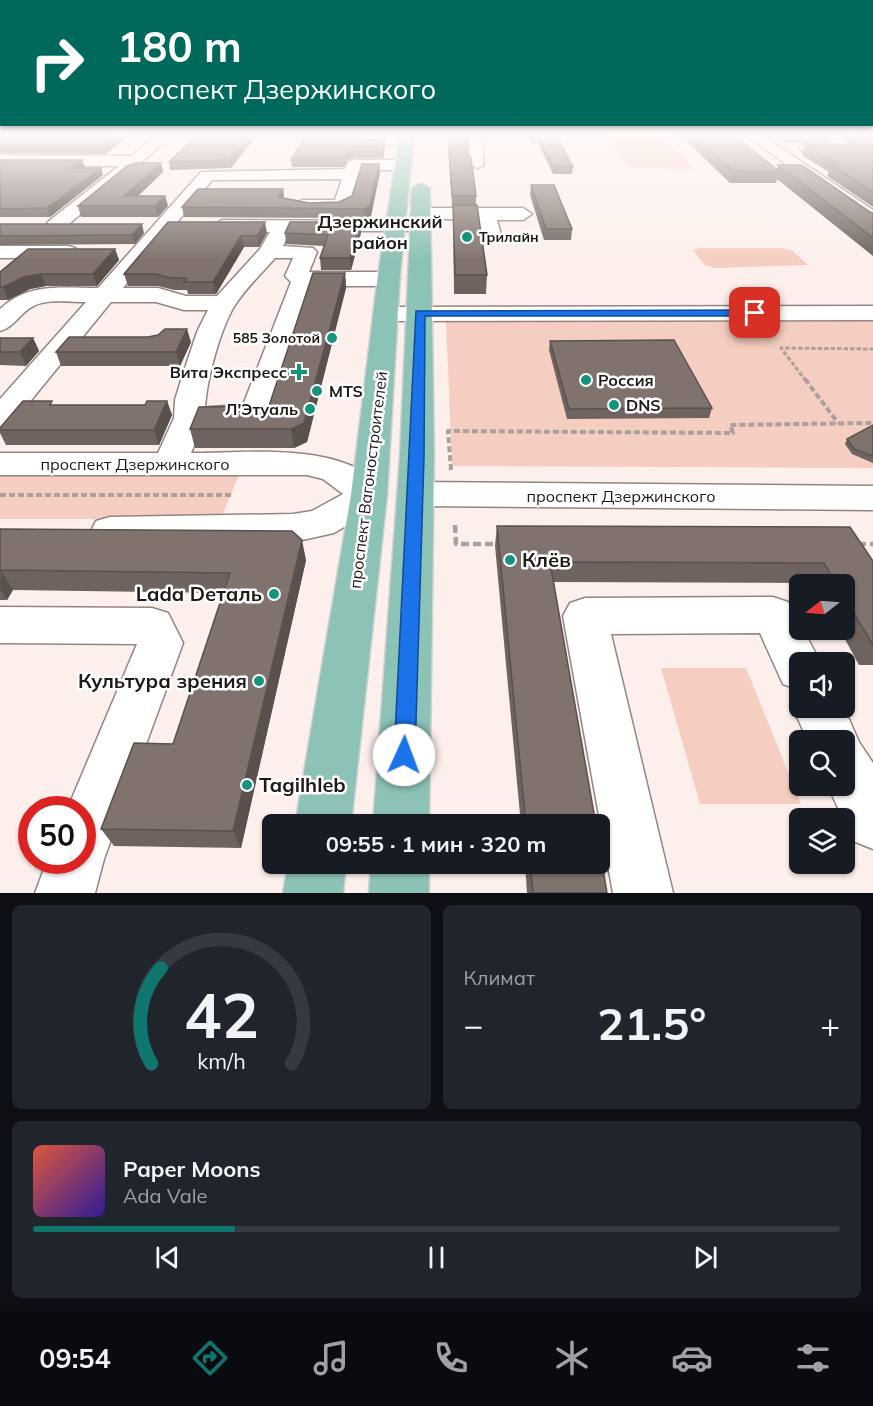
<!DOCTYPE html>
<html lang="ru">
<head>
<meta charset="utf-8">
<style>
  body { margin:0; font-family:Mulish,sans-serif; background:#20242c; color:#f1f3f6; height:100vh; display:flex; flex-direction:column; font-size:22px; white-space:nowrap }
  * { box-sizing:border-box; margin:0 }
  p { font-size:20px; color:#9ea1a6 }
  .icon { flex:none; width:33px; height:33px; fill:none; stroke:currentColor; stroke-width:2; stroke-linecap:round; stroke-linejoin:round }
  .map { position:relative; height:893px; overflow:hidden }
  .panel { display:flex; flex-direction:column; gap:12px; padding:12px; background:#0d0f14; flex:1 }
  .panel>* { flex:none }
  .banner { position:absolute; left:0px; top:0px; width:873px; height:126px; box-shadow:0 2px 4px #0004; background:#00695c; color:#fff; overflow:hidden }
  .needle { width:39px; rotate:253deg }
  .controls { position:absolute; left:789px; top:574px; display:grid; gap:12px }
  .controls a { display:grid; place-items:center; width:66px; height:66px; border-radius:9px; background:#171b24; box-shadow:0 2px 4px #0004; font-size:30px }
  .speed { position:absolute; left:18px; top:796px; display:flex; gap:12px; font-size:30px; font-weight:700; text-align:center }
  .speed>* { display:grid; place-content:center; width:78px; height:78px; border-radius:50%; background:#171b24; box-shadow:0 2px 4px #0004; line-height:1 }
  .speed .limit { border:9px solid #d22; background:#fff; color:#111 }
  .pin { position:absolute; display:grid; place-items:center; width:51px; height:51px; color:#fff; margin:-26px; border-radius:12px; box-shadow:0 3px 9px #0006 }
  .me { position:absolute; width:66px; margin:-33px; rotate:2deg; stroke-linejoin:round; filter:drop-shadow(0 0 4px #0008) }
  .turn { display:flex; align-items:center; gap:21px; height:126px; padding:0 18px; font-size:27px }
  .turn .icon { width:78px; height:78px; stroke-width:2.5 }
  .turn b { display:block; font-size:42px; line-height:51px }
  .big { font-size:45px; font-weight:700; line-height:1.1 }
  .panel .tile { flex:1; display:flex; flex-direction:column; justify-content:center; gap:9px; min-width:0; padding:0 21px; border-radius:9px; background:#20242c }
  .panel .dial { align-items:center; gap:0 }
  .dial svg { height:156px; overflow:visible; fill:none; stroke:#363941; stroke-width:7; stroke-linecap:round; text-anchor:middle }
  .dial text { fill:#f1f3f6; stroke:none }
  .song { display:flex; align-items:center; gap:18px }
  .cover { width:72px; height:72px; border-radius:9px; background:linear-gradient(135deg,hsl(10 70% 55%),hsl(250 70% 35%)) }
  .played { height:6px; border-radius:3px; background:linear-gradient(90deg,#0f766e 25%,#363941 25%) }
  .keys { display:flex; justify-content:space-around; direction:ltr }
  .heat { display:flex; justify-content:space-between; align-items:center; font-size:33px; direction:ltr }
  .panel .tiles { flex:1; display:grid; gap:12px; grid-template-columns:1fr 1fr }
  .tile:last-child { grid-column:span 2 }
  .trip { position:absolute; left:262px; top:814px; width:348px; height:60px; border-radius:9px; background:#171b24; box-shadow:0 2px 4px #0004; font-weight:700; line-height:60px; text-align:center }
  .dock { display:flex; height:96px; justify-content:space-around; align-items:center; background:#090b0e; color:#9ea1a6 }
  .dock .icon { width:42px; height:42px }
  .dock .current { color:#0f766e }
  .dock b { font-size:27px; color:#f1f3f6 }
  .map>svg:first-child { display:block }
  .green { fill:#f6cec1 }
  .lines { fill:none; stroke-linecap:round; stroke-linejoin:round }
  .minor-casing { stroke:#938580; stroke-width:3 }
  .major-casing { stroke:#d2d1d1; stroke-width:3 }
  .path-far2 { stroke:#aaa09c; stroke-width:3; stroke-dasharray:4.5 2; stroke-linecap:butt }
  .path-far1 { stroke:#aaa09c; stroke-width:4; stroke-dasharray:6 3; stroke-linecap:butt }
  .path { stroke:#aaa09c; stroke-width:4.5; stroke-dasharray:8 4; stroke-linecap:butt }
  .minor { fill:#fff; fill-rule:evenodd }
  .major { fill:#8dc2b6; fill-rule:evenodd }
  .wall { fill:#6e635f }
  .shaded-wall { fill:#5a504d }
  .building { fill:#80736e; stroke:#5a504d; stroke-width:1.5 }
  .route { fill:#1a73e8; stroke:#114b97; stroke-width:1.5 }
  .poi-dot { fill:#15947c; stroke:#fff; stroke-width:2 }
  .labels { text-anchor:middle; stroke-width:5; stroke-linejoin:round; paint-order:stroke }
  .far-poi-label { font-size:14px; font-weight:bold; fill:#1f1a18; stroke:#fff; text-anchor:start }
  .poi-label { font-size:16px; font-weight:bold; fill:#1f1a18; stroke:#fff; text-anchor:start }
  .street-label { font-size:16px; fill:#1f1a18; stroke:#fff }
  .far-district-label { font-size:18px; font-weight:bold; fill:#1f1a18; stroke:#fff }
  .near-poi-label { font-size:20px; font-weight:bold; fill:#1f1a18; stroke:#fff; text-anchor:start }
</style>
</head>
<body>
<div class="map">
<svg width="873" height="893" viewBox="0 0 873 893">
  <rect width="100%" height="100%" fill="#fdf0ec"/>
  <g class="green">
    <polygon points="609,140 666,140 694,169 629,168"/>
    <polygon points="699,248 783,248 793,251 808,265 714,268 705,265 693,250"/>
    <polygon points="873,321 873,468 452,466 446,322"/>
    <polygon points="0,472 240,472 221,519 0,519"/>
    <polygon points="661,668 746,668 801,804 700,804"/>
  </g>
  <g class="lines">
    <defs>
      <g id="minor">
        <polygon points="158,135 173,135 63,229 49,229 46,225 49,221 119,166 0,165 0,155 131,156"/>
        <path d="M356 135 406 136 413 140C406 147 362 147 355 140Z"/>
        <polygon points="465,135 479,135 484,147 483,166 477,168 469,163 470,147"/>
        <polygon points="746,135 762,135 873,210 873,225 866,223"/>
        <polygon points="821,135 837,135 851,146 848,151 843,152 805,152 798,148 805,144 831,144"/>
        <path d="M354 160H403L411 165 403 170H361L351 205C344 213 300 213 293 205L302 200H335L342 179 212 180 123 288H158L186 296H217L260 249 270 232 215 230 212 226 222 220 425 221 428 225 425 229 418 231H290L283 246 313 248 317 252 309 272H389L397 274 400 279 397 284 389 286H313L271 414 266 421 255 423 209 421 206 416 191 453C247 453 354 440 387 495L382 504 334 533 293 542 110 545 96 541 91 531 96 521 110 517 293 514 312 511 343 494 323 479 307 475H0V453H158L174 418 175 400 182 377 197 332 208 310H184L156 302H111L11 425 0 427V399L86 302C69 302 44 298 30 308 18 316 14 327 0 331V309C29 282 61 288 98 288L201 172 345 169 348 162ZM275 258H293L285 276 291 282 243 405 209 407 205 413C205 384 220 329 235 305 246 288 262 273 275 258Z"/>
        <polygon points="420,208 523,208 532,214 523,220 497,220 501,235 498,239 484,239 478,220 413,218 411,214 413,210"/>
        <polygon points="0,246 68,246 75,248 79,252 75,256 68,258 0,258"/>
        <polygon points="873,306 873,320 386,321 377,319 374,314 377,309 386,307"/>
        <polygon points="415,482 873,486 873,510 415,506 402,503 397,494 402,485"/>
        <polygon points="773,597 788,602 800,623 800,630 803,630 821,663 800,663 800,690 783,684 760,633 611,634 673,893 613,893 563,616 570,603 585,598"/>
        <polygon points="0,607 152,608 168,613 183,643 104,859 95,893 35,893 47,861 82,861 82,810 67,810 137,644 0,643"/>
        <polygon points="800,694 800,708 844,708 859,742 873,763 873,849 853,841 828,786 844,786 844,741 808,741 793,708"/>
      </g>
      <g id="major">
        <polygon points="400,135 414,135 400,275 387,495 351,825 295,825 351,495 378,275"/>
        <polygon points="421,183 430,188 434,456 429,825 373,825 400,456 412,188"/>
        <polygon points="288,864 346,864 343,893 283,893"/>
        <polygon points="371,864 429,864 429,893 369,893"/>
      </g>
    </defs>
    <use href="#minor" class="minor-casing"/>
    <use href="#major" class="major-casing"/>
    <polyline class="path-far2" points="806,381 781,348 873,349"/>
    <g class="path-far1">
      <polyline points="805,379 838,423"/>
      <polyline points="451,470 448,431 733,433 730,425 873,423"/>
      <polyline points="0,495 231,495"/>
    </g>
    <g class="path">
      <polyline points="455,525 456,544 499,544"/>
      <polyline points="858,544 873,544"/>
    </g>
    <use href="#minor" class="minor"/>
    <use href="#major" class="major"/>
  </g>
  <g class="wall">
    <polygon points="0,135 131,135 105,154 0,153"/>
    <polygon points="198,135 257,135 231,168 170,170 169,162"/>
    <polygon points="306,135 354,135 358,138 385,147 383,158 353,158 347,160 344,167 292,167 291,160"/>
    <polygon points="448,135 466,135 467,155 476,196 476,205 487,275 486,294 454,294 453,206 452,206"/>
    <polygon points="528,135 556,135 573,167 572,174 553,174 538,143 531,143"/>
    <polygon points="680,135 733,135 777,169 778,165 870,212 873,213 873,256 777,179 776,183 730,183"/>
    <polygon points="772,135 828,135 825,142 784,143"/>
    <polygon points="840,135 873,135 873,207 827,176 829,172 802,155 805,145 848,144 850,142"/>
    <polygon points="0,160 82,160 85,168 101,168 103,175 50,217 0,217"/>
    <polygon points="161,163 163,172 138,196 165,196 168,206 158,217 81,217 78,206"/>
    <polygon points="380,172 371,216 365,218 184,217 182,207 283,189 284,198 309,203 339,202 352,196"/>
    <polygon points="531,185 572,229 571,240 544,240 530,195"/>
    <polygon points="168,222 267,233 259,247 244,247 216,294 188,294 187,290 174,290 158,286 128,286 124,274"/>
    <polygon points="0,224 144,233 135,244 0,245"/>
    <polygon points="285,233 361,233 351,270 321,270 320,258 324,246 286,244"/>
    <polygon points="115,249 119,260 97,286 46,286 30,289 8,300 0,300 0,272"/>
    <polygon points="345,273 346,288 307,442 294,448 195,448 190,429 269,406"/>
    <polygon points="0,338 33,338 39,351 26,366 0,365"/>
    <polygon points="550,341 712,408 709,418 567,419 549,350"/>
    <polygon points="191,342 180,366 61,366 56,352"/>
    <polygon points="167,401 172,415 159,445 6,445 0,433 0,428 54,405 145,405"/>
    <polygon points="873,425 873,463 852,454 845,444 847,439"/>
    <polygon points="497,526 873,561 873,665 859,665 840,630 844,630 844,585 815,585 813,583 553,582 596,825 521,825 495,546"/>
    <polygon points="0,529 306,560 241,848 114,846 101,829 173,744 223,593 13,590 7,600 0,600"/>
    <polygon points="525,864 600,864 607,893 527,893"/>
  </g>
  <g class="shaded-wall">
    <polygon points="120,135 131,135 105,154 103,146"/>
    <polygon points="250,135 257,135 231,168 229,160"/>
    <polygon points="385,141 385,147 383,158 382,151"/>
    <polygon points="353,151 353,158 347,160 344,167 343,160 347,153"/>
    <polygon points="82,160 85,168 72,168"/>
    <polygon points="161,163 163,172 127,206 124,196"/>
    <polygon points="379,164 380,172 371,216 365,218 364,209"/>
    <polygon points="101,168 103,175 50,217 47,208"/>
    <polygon points="283,189 284,198 279,207 278,197"/>
    <polygon points="165,196 168,206 158,217 155,206"/>
    <polygon points="265,222 267,233 259,247 257,236"/>
    <polygon points="360,222 361,233 351,270 350,258"/>
    <polygon points="142,224 144,233 135,244 132,235"/>
    <polygon points="241,236 244,247 216,294 213,282"/>
    <polygon points="115,249 119,260 97,286 93,274"/>
    <polygon points="345,273 346,288 307,442 294,448 291,429"/>
    <polygon points="41,274 46,286 30,289 8,300 3,287 24,277"/>
    <polygon points="187,329 191,342 180,366 176,352"/>
    <polygon points="33,338 39,351 26,366 20,352"/>
    <polygon points="167,401 172,415 159,445 154,430"/>
    <polygon points="302,540 306,560 241,848 233,831"/>
    <polygon points="1,570 13,590 7,600 0,589"/>
  </g>
  <g class="building">
    <polygon points="0,135 120,135 103,146 0,146"/>
    <polygon points="198,135 250,135 229,160 169,162"/>
    <polygon points="306,135 353,135 358,138 385,141 382,151 353,151 347,153 343,160 291,160"/>
    <polygon points="448,135 466,135 468,139 467,154 471,158 476,196 452,196"/>
    <polygon points="531,135 556,135 573,167 554,167 538,137 531,137"/>
    <polygon points="693,135 733,135 780,172 733,171"/>
    <polygon points="855,135 873,135 873,192 831,165 839,165 805,145 848,144 856,139"/>
    <polygon points="0,160 82,160 72,168 101,168 47,208 0,209"/>
    <polygon points="136,163 161,163 124,196 165,196 155,206 78,206 127,166"/>
    <polygon points="362,164 379,164 370,206 364,209 182,207 198,189 283,189 278,197 309,203 339,202 352,196"/>
    <polygon points="778,165 802,165 870,212 873,213 873,238"/>
    <polygon points="531,185 554,185 572,229 546,229"/>
    <polygon points="453,205 477,205 487,275 455,275"/>
    <polygon points="168,222 265,222 257,236 241,236 213,282 184,282 187,278 171,278 155,274 124,274"/>
    <polygon points="290,222 360,222 350,258 320,258 328,235 285,233"/>
    <polygon points="0,224 142,224 132,235 0,236"/>
    <polygon points="28,249 115,249 93,274 41,274 24,277 3,287 0,287 0,272"/>
    <polygon points="313,273 345,273 304,423 291,429 190,429 199,407 269,406"/>
    <polygon points="165,329 187,329 176,352 56,352 69,337 148,337 158,335"/>
    <polygon points="0,338 33,338 20,352 0,352"/>
    <polygon points="674,340 712,408 569,409 550,341"/>
    <polygon points="23,401 52,401 50,405 145,405 147,401 167,401 154,430 0,430 0,428"/>
    <polygon points="873,425 873,456 854,449 847,439"/>
    <polygon points="497,526 850,527 873,561 873,645 844,597 844,585 837,585 824,563 550,562 596,825 526,825"/>
    <polygon points="0,529 292,531 302,540 233,831 101,829 134,743 173,744 230,573 1,570 0,571"/>
    <polygon points="600,851 607,893 533,893 530,864 600,864"/>
  </g>
  <linearGradient id="sky" x2="0" y2="1"><stop stop-color="#7db2cc"/><stop offset="0.52" stop-color="#fef8f6"/><stop offset="1" stop-color="#fef8f6" stop-opacity="0"/></linearGradient>
  <rect width="873" height="260" fill="url(#sky)"/>
  <polygon class="route" points="755,310 761,313 759,316 425,316 424,457 415,755 412,762 404,765 397,762 394,755 416,311"/>
  <g class="poi-dot">
    <circle cx="467" cy="237" r="6"/>
    <circle cx="332" cy="338" r="6"/>
    <path d="M296 363h6v6h6v6h-6v6h-6v-6h-6v-6h6z"/>
    <circle cx="586" cy="380" r="6"/>
    <circle cx="317" cy="391" r="6"/>
    <circle cx="614" cy="405" r="6"/>
    <circle cx="310" cy="409" r="6"/>
    <circle cx="510" cy="560" r="6"/>
    <circle cx="274" cy="594" r="6"/>
    <circle cx="259" cy="681" r="6"/>
    <circle cx="247" cy="785" r="6"/>
  </g>
  <g class="labels">
    <g class="far-poi-label">
      <text x="479" y="242">Трилайн</text>
      <text x="320" y="343" text-anchor="end">585 Золотой</text>
    </g>
    <g class="poi-label">
      <text x="287" y="378" text-anchor="end">Вита Экспресс</text>
      <text x="598" y="386">Россия</text>
      <text x="329" y="397">MTS</text>
      <text x="626" y="411">DNS</text>
      <text x="298" y="415" text-anchor="end">Л'Этуаль</text>
    </g>
    <g class="street-label">
      <text x="135" y="470">проспект Дзержинского</text>
      <text transform="translate(368 480) rotate(-83)" y="6">проспект Вагоностроителей</text>
      <text x="621" y="502">проспект Дзержинского</text>
    </g>
    <g class="far-district-label">
      <text x="380" y="228">Дзержинский<tspan x="380" dy="21">район</tspan></text>
    </g>
    <g class="near-poi-label">
      <text x="522" y="567">Клёв</text>
      <text x="262" y="601" text-anchor="end">Lada Dеталь</text>
      <text x="247" y="688" text-anchor="end">Культура зрения</text>
      <text x="259" y="792">Tagilhleb</text>
    </g>
  </g>
</svg>
<div class="controls">
<a><svg class="needle" viewBox="-14 -14 28 28"><path d="M0-13l5 13h-10z" fill="#e53935"/><path d="M0 13l5-13h-10z" fill="#9ea1a6"/></svg></a>
<a><svg class="icon" aria-label="sound" viewBox="0 0 24 24"><path d="M4 9h4l5-4v14l-5-4H4zM17 9q2 3 0 6"/></svg></a>
<a><svg class="icon" aria-label="search" viewBox="0 0 24 24"><circle cx="10" cy="10" r="6"/><path d="M15 15l6 6"/></svg></a>
<a><svg class="icon" aria-label="layers" viewBox="0 0 24 24"><path d="M12 4l9 5-9 5-9-5zM3 14l9 5 9-5"/></svg></a>
</div>
<div class="speed"><div class="limit">50</div></div>
<div class="pin" style="left:755px;top:313px;background:#d93025"><svg class="icon" aria-label="arrive" viewBox="0 0 24 24"><path d="M6 21V4h12l-3 4 3 4H6"/></svg></div>
<svg class="me" style="left:404px;top:755px" viewBox="-20 -20 40 40"><circle r="19" fill="#fff"/><path d="M0-13L10 11 0 6-10 11z" fill="#1a73e8"/></svg>
<div class="trip">09:55 · 1 мин · 320 m</div>
<div class="banner">
<div class="turn"><svg class="icon" aria-label="right" viewBox="0 0 24 24"><path d="M7 20v-9h11M14 6l5 5-5 5"/></svg><div><b>180 m</b>проспект Дзержинского</div></div>
</div>
</div>
<section class="panel">
<div class="tiles">
<div class="tile dial"><svg viewBox="0 0 100 80">
<path d="M14 69A42 42 0 1 1 86 69"/>
<path d="M14 69A42 42 0 0 1 19 20" stroke="#0f766e"/>
<text x="50" y="56" font-size="32" font-weight="700">42</text>
<text x="50" y="72" font-size="11">km/h</text>
</svg></div>
<div class="tile"><p>Климат</p>
<div class="heat"><a>−</a><b class="big">21.5°</b><a>+</a></div>
</div>
<div class="tile">
<div class="song"><i class="cover"></i><div><b>Paper Moons</b><p>Ada Vale</p></div></div>
<div class="played"></div>
<div class="keys"><svg class="icon" aria-label="previous" viewBox="0 0 24 24"><path d="M18 5L8 12l10 7zM5 5v14"/></svg><svg class="icon" aria-label="pause" viewBox="0 0 24 24"><path d="M8 5v14M16 5v14"/></svg><svg class="icon" aria-label="next" viewBox="0 0 24 24"><path d="M6 5l10 7-10 7zM19 5v14"/></svg></div>
</div>
</div>
</section>
<nav class="dock">
<b>09:54</b>
<svg class="icon current" aria-label="directions" viewBox="0 0 24 24"><path d="M12 3l9 9-9 9-9-9zM9 14v-3h6M13 9l2 2-2 2"/></svg>
<svg class="icon" aria-label="music" viewBox="0 0 24 24"><path d="M9 18V5l10-2v13"/><circle cx="6" cy="18" r="3"/><circle cx="16" cy="16" r="3"/></svg>
<svg class="icon" aria-label="phone" viewBox="0 0 24 24"><path d="M5 4h4l2 5-3 2q2 4 5 5l2-3 5 2v4C11 20 4 13 5 4z"/></svg>
<svg class="icon" aria-label="climate" viewBox="0 0 24 24"><path d="M12 3v18M4 7l16 10M4 17L20 7"/></svg>
<svg class="icon" aria-label="car" viewBox="0 0 24 24"><path d="M5 17H2v-5l4-1 3-4h7l3 4 3 1v5h-3M9 17h6M6 11h13"/><circle cx="7" cy="17" r="2"/><circle cx="17" cy="17" r="2"/></svg>
<svg class="icon" aria-label="filters" viewBox="0 0 24 24"><path d="M4 7h16M4 17h16"/><circle cx="9" cy="7" r="2"/><circle cx="15" cy="17" r="2"/></svg>
</nav>
</body>
</html>
